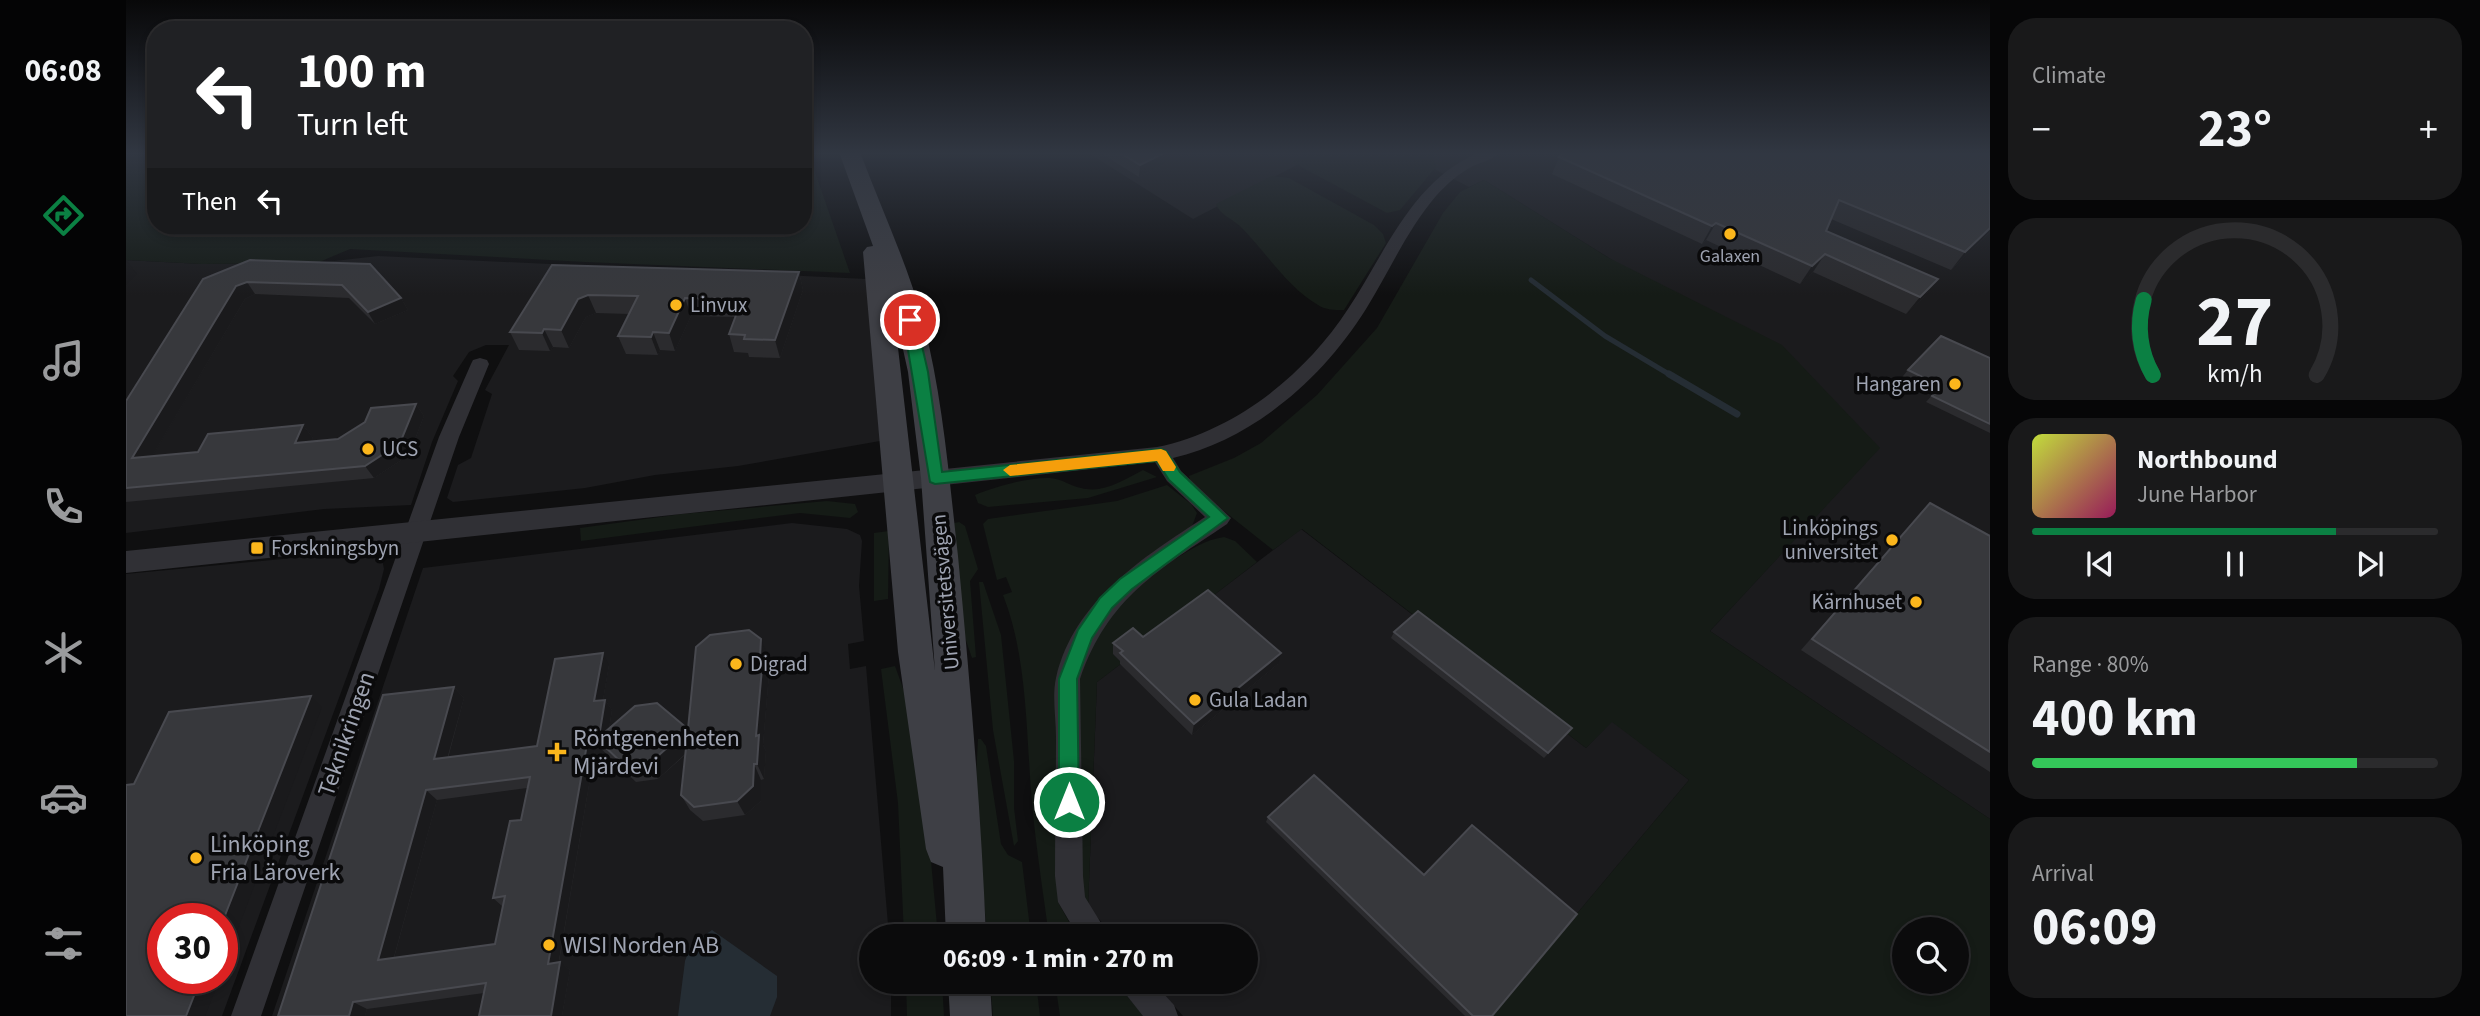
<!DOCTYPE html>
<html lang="en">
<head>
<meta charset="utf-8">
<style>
  body { margin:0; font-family:"Source Sans 3",sans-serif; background:#19191a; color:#f1f3f6; height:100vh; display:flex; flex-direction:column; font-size:26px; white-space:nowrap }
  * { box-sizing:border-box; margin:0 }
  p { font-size:23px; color:#9a9b9d }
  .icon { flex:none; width:38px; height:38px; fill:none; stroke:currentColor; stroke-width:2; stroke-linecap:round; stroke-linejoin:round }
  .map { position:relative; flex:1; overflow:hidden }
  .sheet { display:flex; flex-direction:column; gap:18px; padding:18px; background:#060607; width:490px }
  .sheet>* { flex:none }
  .guide { position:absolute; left:21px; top:21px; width:665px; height:214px; border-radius:28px; box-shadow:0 4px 10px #0003,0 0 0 2px #2b2b2d; background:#202124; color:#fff; overflow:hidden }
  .buttons { position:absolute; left:1766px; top:917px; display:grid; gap:14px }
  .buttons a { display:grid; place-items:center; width:77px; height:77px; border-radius:50%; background:#0b0b0c; box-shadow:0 4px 10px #0003,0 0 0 2px #2b2b2d; font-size:35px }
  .speed { position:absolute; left:21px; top:903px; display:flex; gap:14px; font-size:35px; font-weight:700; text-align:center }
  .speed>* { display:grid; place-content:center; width:91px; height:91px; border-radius:50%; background:#0b0b0c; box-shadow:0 4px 10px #0003,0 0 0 2px #2b2b2d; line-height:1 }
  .speed .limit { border:10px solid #d22; background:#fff; color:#111 }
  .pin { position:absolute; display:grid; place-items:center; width:60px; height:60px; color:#fff; margin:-30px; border:4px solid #fff; border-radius:50%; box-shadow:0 2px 7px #0007 }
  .me { position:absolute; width:77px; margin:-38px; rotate:0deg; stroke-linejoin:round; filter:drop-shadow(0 0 5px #0008) }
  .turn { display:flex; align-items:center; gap:24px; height:147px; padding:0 35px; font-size:32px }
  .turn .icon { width:91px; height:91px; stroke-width:2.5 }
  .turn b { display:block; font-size:49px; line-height:60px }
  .then { display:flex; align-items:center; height:66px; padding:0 35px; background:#0003; gap:14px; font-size:26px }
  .big { font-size:52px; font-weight:700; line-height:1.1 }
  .sheet .card { flex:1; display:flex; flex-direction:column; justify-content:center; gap:10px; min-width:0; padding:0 24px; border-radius:28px; background:#19191a }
  .sheet .dial { align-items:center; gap:0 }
  .dial svg { height:182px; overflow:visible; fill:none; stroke:#2b2b2d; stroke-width:7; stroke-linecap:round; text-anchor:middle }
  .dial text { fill:#f1f3f6; stroke:none }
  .song { display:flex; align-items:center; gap:21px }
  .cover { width:84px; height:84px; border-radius:10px; background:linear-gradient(135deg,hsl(70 70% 55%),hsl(330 70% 35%)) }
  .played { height:7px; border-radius:4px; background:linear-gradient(90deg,#0b8043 75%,#2b2b2d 75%) }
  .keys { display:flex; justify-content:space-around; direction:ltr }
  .heat { display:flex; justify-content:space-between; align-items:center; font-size:38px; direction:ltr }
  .charge { height:10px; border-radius:5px; background:linear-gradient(90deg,#34c759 80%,#2b2b2d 0) }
  .trip { position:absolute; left:733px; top:924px; width:399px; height:70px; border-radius:35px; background:#0b0b0c; box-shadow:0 4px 10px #0003,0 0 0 2px #2b2b2d; font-weight:700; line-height:70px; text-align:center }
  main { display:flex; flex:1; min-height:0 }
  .tabs { display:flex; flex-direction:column; width:126px; justify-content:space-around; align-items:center; background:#040405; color:#9a9b9d }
  .tabs .icon { width:49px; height:49px }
  .tabs .selected { color:#0b8043 }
  .tabs b { font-size:32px; color:#f1f3f6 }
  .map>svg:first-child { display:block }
  .built { fill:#1b1b1d; fill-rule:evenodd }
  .green { fill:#151b16; fill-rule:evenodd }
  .water { fill:#252d34 }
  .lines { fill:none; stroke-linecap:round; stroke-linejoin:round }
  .stream-far1 { stroke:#252d34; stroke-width:5 }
  .stream { stroke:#252d34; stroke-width:7 }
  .minor { fill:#303035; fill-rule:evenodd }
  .tertiary { fill:#303035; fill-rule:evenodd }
  .secondary { fill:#3e3f45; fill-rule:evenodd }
  .wall { fill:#2b2b2e; fill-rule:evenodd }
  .shaded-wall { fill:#1a1a1c }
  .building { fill:#37383c; stroke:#48494f; stroke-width:2; fill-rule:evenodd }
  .route { fill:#0b8043; stroke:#07532c; stroke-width:2 }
  .slow { fill:#f59e0b }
  .poi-dot { fill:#fbb61c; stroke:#0a0a0b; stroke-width:2.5 }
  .labels { text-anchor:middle; stroke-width:7; stroke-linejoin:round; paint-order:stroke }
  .far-poi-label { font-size:18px; fill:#9fa4b2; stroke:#0a0a0b }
  .poi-label { font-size:21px; fill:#9fa4b2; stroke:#0a0a0b; text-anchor:start }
  .street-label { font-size:21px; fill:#9fa4b2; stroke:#0a0a0b }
  .near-street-label { font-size:24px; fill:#9fa4b2; stroke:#0a0a0b }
  .near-poi-label { font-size:24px; fill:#9fa4b2; stroke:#0a0a0b; text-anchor:start }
</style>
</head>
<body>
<main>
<nav class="tabs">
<b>06:08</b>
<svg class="icon selected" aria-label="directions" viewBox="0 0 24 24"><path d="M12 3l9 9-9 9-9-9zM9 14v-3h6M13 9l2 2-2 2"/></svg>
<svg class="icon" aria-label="music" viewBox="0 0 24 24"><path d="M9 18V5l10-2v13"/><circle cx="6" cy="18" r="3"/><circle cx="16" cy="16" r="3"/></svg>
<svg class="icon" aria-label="phone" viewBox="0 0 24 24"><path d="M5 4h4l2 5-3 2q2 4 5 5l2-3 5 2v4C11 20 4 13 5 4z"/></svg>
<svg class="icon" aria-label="climate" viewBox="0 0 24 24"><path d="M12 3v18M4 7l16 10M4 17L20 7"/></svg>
<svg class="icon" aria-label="car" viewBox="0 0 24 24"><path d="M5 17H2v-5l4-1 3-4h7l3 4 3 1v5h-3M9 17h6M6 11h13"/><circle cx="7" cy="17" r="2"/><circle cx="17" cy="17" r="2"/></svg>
<svg class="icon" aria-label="filters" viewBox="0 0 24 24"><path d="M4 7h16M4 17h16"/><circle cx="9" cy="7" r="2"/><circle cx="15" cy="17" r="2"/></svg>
</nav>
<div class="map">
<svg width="1864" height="1016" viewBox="0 0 1864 1016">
  <rect width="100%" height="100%" fill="#0f0f10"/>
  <g class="built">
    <polygon points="961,152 1196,152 1067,219"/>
    <polygon points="1275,152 1864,152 1864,819 1584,631 1753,448 1483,258 1358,180 1343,187"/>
    <polygon points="252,256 741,279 754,441 612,466 529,475 459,488 327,502 321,498 332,465 345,458 366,394 359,390 383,345 360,345 343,352 327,376 332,381 306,442 285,505 198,509 0,533 0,260 76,264 191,263"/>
    <polygon points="666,523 721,529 734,535 736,541 733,586 738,641 722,644 724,669 740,666 763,936 746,936 746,982 765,982 765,1016 146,1016 297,568"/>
    <polygon points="1175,529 1460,748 1486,721 1563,780 1365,1016 1057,1016 1027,982 1120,982 1120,936 988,936 962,907 971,682 996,663 987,654 1080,601"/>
    <path d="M239 551 253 553 256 559 258 569 253 589 96 1016H0V574ZM37 919H96V978H37Z"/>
  </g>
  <g class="green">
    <polygon points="0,152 30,152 30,226 677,226 677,152 682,152 724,273 459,262 224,249 191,263 76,264 0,260"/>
    <polygon points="1183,152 1305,152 1310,167 1274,210 1261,213 1166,162"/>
    <path d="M1146 176 1163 178 1248 225 1257 234 1260 243 1218 310C1208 310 1200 310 1192 305 1160 286 1140 252 1114 226 1106 219 1093 214 1090 204Z"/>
    <path d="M1358 180 1483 258 1656 345 1754 448 1584 631 1864 819V1016H1365L1563 780 1486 722 1460 748 1176 529 1147 550 1074 492 1065 483 1063 476 1108 458 1135 443 1191 395 1251 328 1317 213 1334 192ZM1778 929H1830V982H1778Z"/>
    <path d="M1017 470 1031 477 962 498 862 507 852 503 849 495C870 487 901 477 924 478 937 479 944 486 955 488 977 494 998 480 1017 470Z"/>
    <path d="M1041 485 1065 504 1071 513 1065 529 960 617 934 663 930 872 933 904 951 936H923C917 892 910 847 906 803 900 736 902 658 877 595L886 592 880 577 871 580 857 524 862 519 991 501Z"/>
    <polygon points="701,501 729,504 732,512 724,518 674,513 455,541 454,528 556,514"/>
    <polygon points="833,522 839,526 852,569 844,581 850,657 846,658 833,620 828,523"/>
    <polygon points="763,531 762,599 748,601 748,533"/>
    <path d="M1098 537 1109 541 1131 562 1080 601 987 654 996 663 971 682 962 907 955 890 952 688C961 631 1003 589 1049 559 1066 549 1078 540 1098 537Z"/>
    <polygon points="853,582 857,582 875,635 888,761 888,808 892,841 888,846 867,730"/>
    <polygon points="769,666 782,702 801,818 812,936 778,936 772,803 755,669"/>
    <polygon points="852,739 855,739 860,746 875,844 882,855 896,862 905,936 861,936 849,796"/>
    <polygon points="780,982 816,982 818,1016 781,1016"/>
    <polygon points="864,982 910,982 914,1016 867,1016"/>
    <polygon points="929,982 989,982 1018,1016 934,1016"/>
  </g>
  <polygon class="water" points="586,930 651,976 651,997 644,1016 552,1016 559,961 565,945"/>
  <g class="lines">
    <polyline class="stream-far1" points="1405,280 1479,336 1546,376"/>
    <polyline class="stream" points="1543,374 1611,414"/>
    <g class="minor">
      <path d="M1354 152H1375C1368 159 1356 162 1347 166 1332 174 1321 184 1310 196 1281 230 1263 272 1240 309 1197 378 1128 439 1047 458L1055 471 1105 518 1101 524C1033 570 982 597 954 679L957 876 959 897 983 936H952L932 902 929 876C929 830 930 783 930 737 930 718 926 696 930 678 948 600 1018 557 1079 517L1041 481 1029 462 809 486 802 483 799 478 802 473 809 470 1031 447C1109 431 1179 375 1222 309 1260 252 1286 180 1354 152Z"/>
      <polygon points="354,358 361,360 363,364 333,437 135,1016 105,1016 313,437 345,364 347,360"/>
      <polygon points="993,982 1027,982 1048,1005 1052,1016 1017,1016 998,992"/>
    </g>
    <polygon class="tertiary" points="809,469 818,471 822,478 818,485 809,487 0,573 0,551"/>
    <g class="secondary">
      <path d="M713 152H734C755 208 781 263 797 321 817 397 823 478 832 556 844 682 855 810 860 936H820L817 867 805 862 800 849 772 652 737 252 741 247 747 246ZM767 304 782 372 795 478 809 671Z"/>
      <polygon points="822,982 864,982 866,1016 824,1016"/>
    </g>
  </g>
  <g class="wall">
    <polygon points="973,152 1063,152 1013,177"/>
    <polygon points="1864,152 1864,232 1825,270 1705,219 1700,231 1812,279 1798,297 1780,314 1687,272 1674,284 1580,240 1576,244 1426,174 1433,157"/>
    <polygon points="124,260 275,298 282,310 249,324 223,298 129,294 119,299 26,456 72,452 177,425 187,438 185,442 212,439 290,404 298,416 283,455 248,478 0,502 0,401"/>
    <polygon points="426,265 673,272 677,290 654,358 623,357 622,353 608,352 603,334 610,317 565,316 549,351 534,350 532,355 500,354 492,336 503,314 470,313 460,317 443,348 427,347 424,351 393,350 384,332"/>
    <polygon points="1864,358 1864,433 1800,402 1809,392 1777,376 1782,370"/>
    <polygon points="1804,503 1864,536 1864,772 1675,650"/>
    <polygon points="1268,632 1446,728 1418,758 1265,638"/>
    <polygon points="1017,637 1152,664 1066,735 994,664 994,661 987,654 987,643"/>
    <path d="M642 656 641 668 643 674 637 745 640 751 638 779 635 780V801L619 815 577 821 564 810 555 795 559 755 532 779 510 782 470 744 433 962 444 970 436 1016H353L358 993 241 1009 239 1016H152L328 687 338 698 322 758 411 746 483 665 477 700H479L486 710 483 729H562ZM401 788 395 820 367 898 377 907 369 944 268 958 311 800Z"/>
    <polygon points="1142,817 1298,875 1366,1016 1339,1016 1140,822"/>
  </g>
  <g class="shaded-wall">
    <polygon points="1040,152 1063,152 1013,177 1014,165"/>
    <polygon points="1590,223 1580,240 1576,244 1586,226"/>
    <polygon points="1864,228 1864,232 1825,270 1839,252"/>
    <polygon points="1699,254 1687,272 1674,284 1686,266"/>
    <polygon points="0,260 11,274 0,285"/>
    <polygon points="673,272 677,290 654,358 649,340"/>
    <polygon points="1812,279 1798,297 1780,314 1794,297"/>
    <polygon points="121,282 129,294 119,299 18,470 6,458 110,286"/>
    <polygon points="462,295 470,313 460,317 443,348 435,330 452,299"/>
    <polygon points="275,298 282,310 249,324 242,312"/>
    <polygon points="559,298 565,316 549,351 543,333"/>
    <polygon points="418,329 427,347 424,351 416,333"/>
    <polygon points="527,332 534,350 532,355 525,337"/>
    <polygon points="290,404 298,416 283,455 248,478 239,466"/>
    <polygon points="177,425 187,438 178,455 169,443"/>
    <polygon points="635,639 642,656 641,668 643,674 637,745 640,751 638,779 631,764 630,736"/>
    <polygon points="477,653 483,665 475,712 468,701"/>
    <polygon points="1155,653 1152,664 1066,735 1068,724"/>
    <polygon points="328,687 338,698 318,770 308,759"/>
    <polygon points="185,696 196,707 96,971 96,923"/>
    <polygon points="479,700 486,710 480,748 472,740"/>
    <polygon points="562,729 570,744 532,779 523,764"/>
    <polygon points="463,733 470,744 431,972 422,964"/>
    <polygon points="628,764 635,780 635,801 619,815 611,801"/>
    <polygon points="300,790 311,800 265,968 252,960"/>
    <polygon points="434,962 444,970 436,1016 425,1016"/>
    <polygon points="75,978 94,978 79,1016 60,1016"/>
    <polygon points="227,1002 241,1009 239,1016 223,1016"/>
  </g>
  <g class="building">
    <polygon points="993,152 1040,152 1014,165"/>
    <polygon points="1440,152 1864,152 1864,228 1839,252 1713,200 1700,231 1812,279 1794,297 1699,254 1686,266 1590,223 1586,226 1433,157"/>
    <polygon points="124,260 244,264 275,298 242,312 216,285 121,282 110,286 6,458 72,452 82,434 177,425 169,443 212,439 239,422 245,408 290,404 274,443 239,466 0,488 0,401 77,279"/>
    <polygon points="426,265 673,272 649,340 618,339 619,335 603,334 616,299 559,298 543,333 527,332 525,337 492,336 512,296 462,295 452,299 435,330 418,329 416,333 384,332"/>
    <polygon points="1815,336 1864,358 1864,424 1806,396 1815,386 1782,370"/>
    <polygon points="1804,503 1864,536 1864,752 1686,639"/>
    <polygon points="1082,590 1155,653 1068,724 994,653 997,651 987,643 1007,628 1017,637"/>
    <polygon points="1292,611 1446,728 1422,753 1268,632"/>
    <polygon points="623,630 635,639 634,657 637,657 630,736 633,735 631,764 628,764 627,786 611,801 568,807 555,795 562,729 523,764 500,767 471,739 509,706 531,703 562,729 570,647 584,635"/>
    <path d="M477 653 468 701 479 700 473 737 471 739 472 742 463 733 422 964 434 962 425 1016H353L360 983 227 1002 223 1016H152L257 695 328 687 308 759 411 746 429 659ZM404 777 395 820 384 821 367 898 379 896 369 944 252 960 300 790Z"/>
    <polygon points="185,696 96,923 96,919 37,919 37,978 75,978 60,1016 0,1016 0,785 8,784 43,712"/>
    <polygon points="1188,775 1298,875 1346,825 1451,914 1366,1016 1347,1016 1142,817"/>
  </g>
  <linearGradient id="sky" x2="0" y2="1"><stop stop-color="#080809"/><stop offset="0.52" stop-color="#313742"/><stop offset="1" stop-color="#313742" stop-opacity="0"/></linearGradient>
  <rect width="1864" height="295" fill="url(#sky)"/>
  <polygon class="route" points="784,316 790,320 802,372 816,472 1035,449 1040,451 1054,472 1102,518 1006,589 986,608 966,638 951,679 953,802 950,809 943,812 936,809 933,802 933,679 952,630 974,598 994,579 1083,517 1043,480 1031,461 809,484 804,482 777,320"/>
  <polygon class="slow" points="1035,449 1040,451 1050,467 1048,471 1037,471 1031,461 884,476 877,470 884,465"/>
  <g class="poi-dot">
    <circle cx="1604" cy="234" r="7"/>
    <circle cx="550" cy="305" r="7"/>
    <circle cx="1829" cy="384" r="7"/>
    <circle cx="242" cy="449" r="7"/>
    <circle cx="1766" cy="540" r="7"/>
    <rect x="124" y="541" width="14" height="14" rx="3.5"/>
    <circle cx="1790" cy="602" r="7"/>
    <circle cx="610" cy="664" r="7"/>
    <circle cx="1069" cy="700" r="7"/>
    <path d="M427.5 741.5h7v7h7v7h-7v7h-7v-7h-7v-7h7z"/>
    <circle cx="70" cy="858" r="7"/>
    <circle cx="423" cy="945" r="7"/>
  </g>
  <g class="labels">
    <g class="far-poi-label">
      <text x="1604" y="262">Galaxen</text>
    </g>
    <g class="poi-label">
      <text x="564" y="312">Linvux</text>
      <text x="1815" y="391" text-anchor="end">Hangaren</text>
      <text x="256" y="456">UCS</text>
      <text x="1752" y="535" text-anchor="end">Linköpings<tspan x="1752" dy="24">universitet</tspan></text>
      <text x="145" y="555">Forskningsbyn</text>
      <text x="1776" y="609" text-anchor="end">Kärnhuset</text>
      <text x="624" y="671">Digrad</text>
      <text x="1083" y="707">Gula Ladan</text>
    </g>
    <g class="street-label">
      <text transform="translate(819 592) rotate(-95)" y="7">Universitetsvägen</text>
    </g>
    <g class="near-street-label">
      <text transform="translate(220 734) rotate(-71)" y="8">Teknikringen</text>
    </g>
    <g class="near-poi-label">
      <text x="447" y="746">Röntgenenheten<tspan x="447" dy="28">Mjärdevi</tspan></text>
      <text x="84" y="852">Linköping<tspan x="84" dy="28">Fria Läroverk</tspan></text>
      <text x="437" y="953">WISI Norden AB</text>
    </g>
  </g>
</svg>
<div class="buttons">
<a><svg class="icon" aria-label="search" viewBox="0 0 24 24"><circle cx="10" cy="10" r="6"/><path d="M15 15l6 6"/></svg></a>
</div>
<div class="speed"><div class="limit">30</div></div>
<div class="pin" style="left:784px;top:320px;background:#d93025"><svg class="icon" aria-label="arrive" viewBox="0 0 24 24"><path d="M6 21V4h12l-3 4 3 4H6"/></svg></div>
<svg class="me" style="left:943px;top:802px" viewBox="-20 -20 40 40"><circle r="17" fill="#0b8043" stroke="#fff" stroke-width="3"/><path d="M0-11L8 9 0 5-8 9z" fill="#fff"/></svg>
<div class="trip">06:09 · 1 min · 270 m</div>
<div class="guide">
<div class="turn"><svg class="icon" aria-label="left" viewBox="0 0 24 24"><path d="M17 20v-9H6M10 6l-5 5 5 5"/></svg><div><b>100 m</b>Turn left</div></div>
<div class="then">Then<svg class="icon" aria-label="left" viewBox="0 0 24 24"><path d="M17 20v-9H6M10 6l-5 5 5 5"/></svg></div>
</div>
</div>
<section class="sheet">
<div class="card"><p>Climate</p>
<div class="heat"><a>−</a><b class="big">23°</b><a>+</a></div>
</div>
<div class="card dial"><svg viewBox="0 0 100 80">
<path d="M14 69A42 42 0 1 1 86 69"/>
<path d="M14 69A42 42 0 0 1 10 36" stroke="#0b8043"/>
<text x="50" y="56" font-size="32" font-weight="700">27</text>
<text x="50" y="72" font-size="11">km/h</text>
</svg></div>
<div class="card">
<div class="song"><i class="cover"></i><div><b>Northbound</b><p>June Harbor</p></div></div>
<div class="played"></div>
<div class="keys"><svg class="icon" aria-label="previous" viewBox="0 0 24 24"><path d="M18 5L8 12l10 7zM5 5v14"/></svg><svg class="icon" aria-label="pause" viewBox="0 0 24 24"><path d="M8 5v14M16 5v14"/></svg><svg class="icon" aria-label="next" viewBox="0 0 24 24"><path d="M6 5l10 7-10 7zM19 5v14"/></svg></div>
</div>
<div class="card"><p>Range · 80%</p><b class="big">400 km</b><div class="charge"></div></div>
<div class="card"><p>Arrival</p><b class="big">06:09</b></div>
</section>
</main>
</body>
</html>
